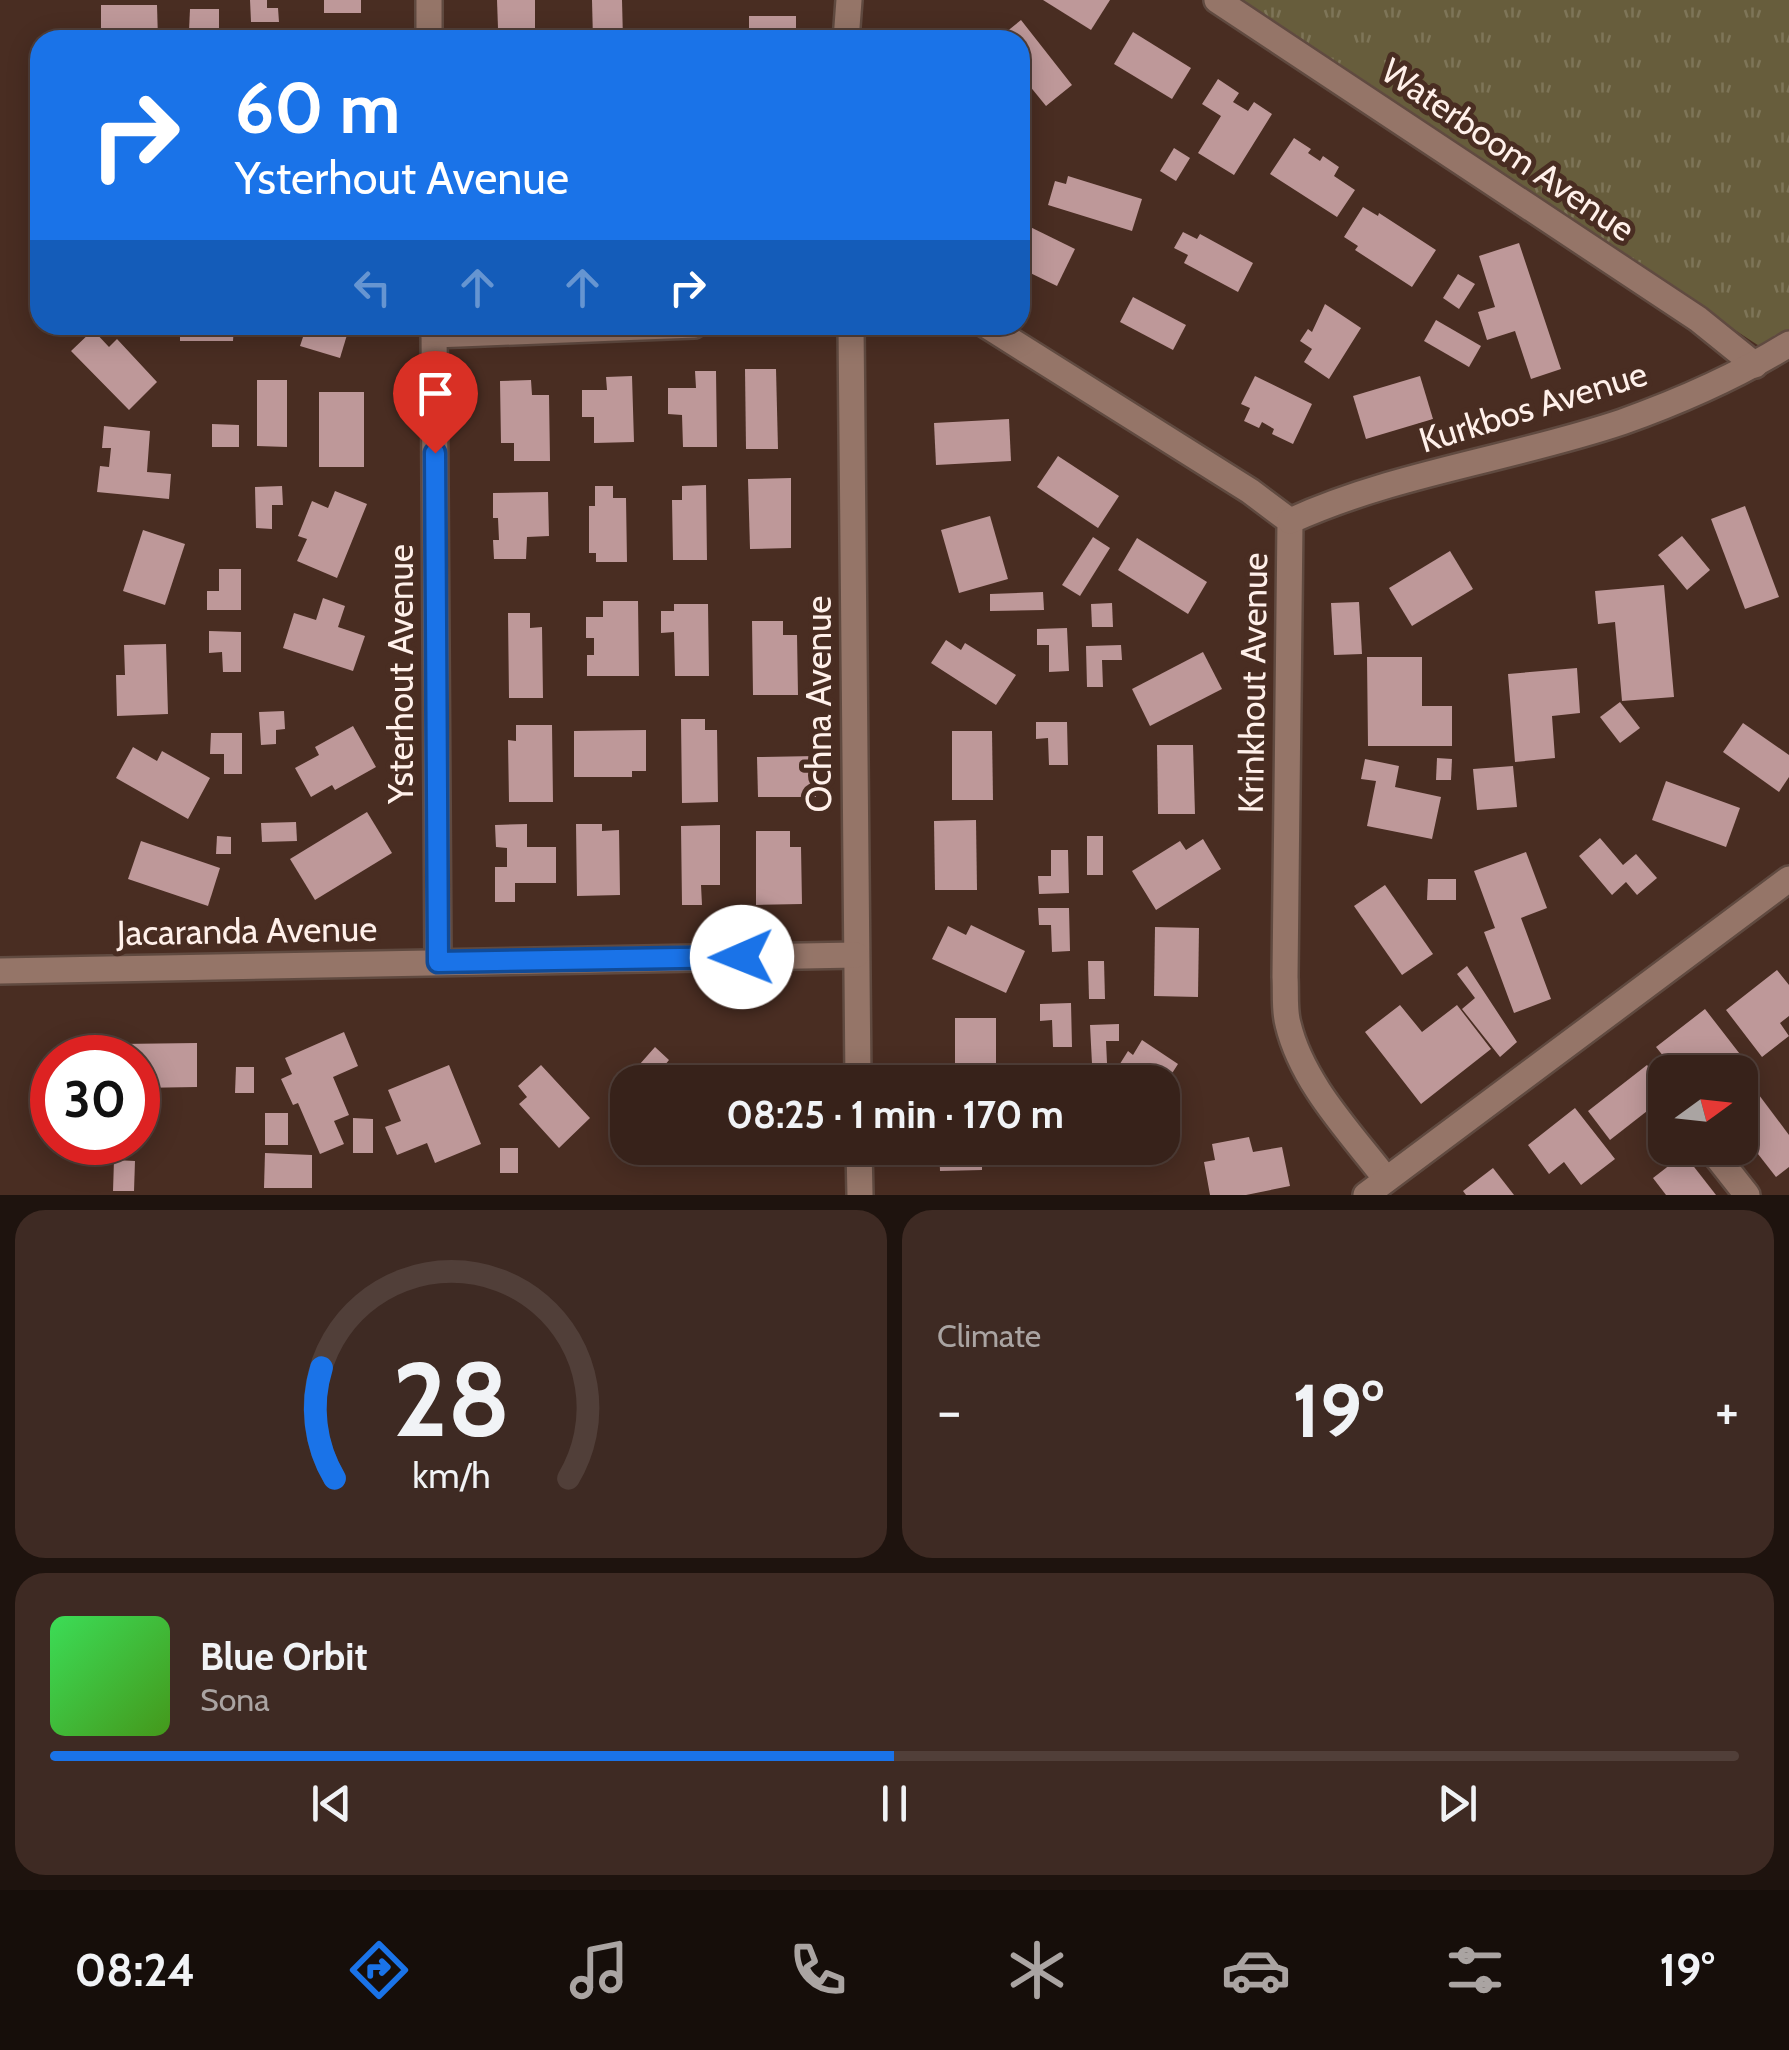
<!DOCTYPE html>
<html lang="en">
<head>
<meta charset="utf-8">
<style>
  body { margin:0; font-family:Cabin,sans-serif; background:#3e2a23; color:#f1f3f6; height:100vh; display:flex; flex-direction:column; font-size:38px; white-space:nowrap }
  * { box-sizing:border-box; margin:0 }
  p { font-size:32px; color:#aaa4a2 }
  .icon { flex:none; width:55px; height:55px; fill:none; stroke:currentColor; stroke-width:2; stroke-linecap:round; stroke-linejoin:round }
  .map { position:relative; height:1195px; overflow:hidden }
  .panel { display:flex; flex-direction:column; gap:15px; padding:15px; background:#1e130e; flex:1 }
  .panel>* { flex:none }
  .guide { position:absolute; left:30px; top:30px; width:1000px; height:305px; border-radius:30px; box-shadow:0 5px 25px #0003,0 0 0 2px #513f39; background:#1a73e8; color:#fff; overflow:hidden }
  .needle { width:65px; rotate:75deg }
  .tools { position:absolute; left:1648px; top:1055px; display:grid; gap:20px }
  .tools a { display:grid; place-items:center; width:110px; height:110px; border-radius:20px; background:#37221a; box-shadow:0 5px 25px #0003,0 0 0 2px #513f39; font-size:50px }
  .speed { position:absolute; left:30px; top:1035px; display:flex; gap:20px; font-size:50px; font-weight:700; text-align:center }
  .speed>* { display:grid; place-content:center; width:130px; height:130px; border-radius:50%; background:#37221a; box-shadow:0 5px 25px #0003,0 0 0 2px #513f39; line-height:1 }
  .speed .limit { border:15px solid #d22; background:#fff; color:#111 }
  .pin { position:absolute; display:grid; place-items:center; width:85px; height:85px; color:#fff; margin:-102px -42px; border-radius:50% 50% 50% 0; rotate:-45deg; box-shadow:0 0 10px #0007 }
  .pin .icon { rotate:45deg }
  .me { position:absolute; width:110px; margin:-55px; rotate:269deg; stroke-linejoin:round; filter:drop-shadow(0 0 8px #0008) }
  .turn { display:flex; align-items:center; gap:35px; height:210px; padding:0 40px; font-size:45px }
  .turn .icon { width:130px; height:130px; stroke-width:2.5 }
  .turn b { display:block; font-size:70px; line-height:85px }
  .lanes { display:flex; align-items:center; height:95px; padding:0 40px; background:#0003; justify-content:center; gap:50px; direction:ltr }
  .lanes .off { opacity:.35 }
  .big { font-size:75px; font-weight:700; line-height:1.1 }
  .panel .tile { flex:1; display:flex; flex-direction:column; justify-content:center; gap:15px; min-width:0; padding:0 35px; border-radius:30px; background:#3e2a23 }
  .panel .dial { align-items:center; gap:0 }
  .dial svg { height:260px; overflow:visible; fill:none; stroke:#513f39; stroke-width:7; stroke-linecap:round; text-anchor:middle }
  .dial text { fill:#f1f3f6; stroke:none }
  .song { display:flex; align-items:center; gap:30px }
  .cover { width:120px; height:120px; border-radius:15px; background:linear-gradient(135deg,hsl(130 70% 55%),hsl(100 70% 35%)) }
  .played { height:10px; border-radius:5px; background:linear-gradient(90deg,#1a73e8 50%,#513f39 50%) }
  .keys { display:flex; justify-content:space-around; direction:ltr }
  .heat { display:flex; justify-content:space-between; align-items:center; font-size:55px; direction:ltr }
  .panel .tiles { flex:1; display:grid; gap:15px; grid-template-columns:1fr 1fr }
  .tile:last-child { grid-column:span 2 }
  .trip { position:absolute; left:610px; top:1065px; width:570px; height:100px; border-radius:30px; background:#37221a; box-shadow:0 5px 25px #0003,0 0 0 2px #513f39; font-weight:700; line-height:100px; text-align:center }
  .tab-bar { display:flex; height:160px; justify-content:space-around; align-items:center; background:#160e0a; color:#aaa4a2 }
  .tab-bar .icon { width:70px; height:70px }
  .tab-bar .on { color:#1a73e8 }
  .tab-bar b { font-size:45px; color:#f1f3f6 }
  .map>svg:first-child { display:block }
  .grass { fill:url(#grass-tufts) }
  .building { fill:#be9899 }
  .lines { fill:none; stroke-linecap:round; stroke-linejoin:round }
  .street-casing { stroke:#604a40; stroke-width:30 }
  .street { stroke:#957568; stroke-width:25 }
  .route-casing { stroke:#114b97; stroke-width:25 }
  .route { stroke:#1a73e8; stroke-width:18 }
  .labels { text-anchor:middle; stroke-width:10; stroke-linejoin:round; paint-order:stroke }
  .street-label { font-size:35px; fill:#fff0ea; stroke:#492d22 }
</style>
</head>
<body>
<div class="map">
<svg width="1789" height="1195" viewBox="0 0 1789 1195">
  <defs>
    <pattern id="grass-tufts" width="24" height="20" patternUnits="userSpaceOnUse" patternTransform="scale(2.5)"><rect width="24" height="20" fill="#675d3c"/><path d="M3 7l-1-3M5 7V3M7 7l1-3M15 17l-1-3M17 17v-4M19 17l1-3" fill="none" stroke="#7e7558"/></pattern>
  </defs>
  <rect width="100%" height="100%" fill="#492d22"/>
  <polygon class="grass" points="1232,0 1789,0 1789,352 1779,359"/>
  <g class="building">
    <polygon points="250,0 267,0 267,8 278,8 279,22 251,22"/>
    <rect x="324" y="0" width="37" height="13"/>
    <polygon points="497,0 535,0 535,28 498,28"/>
    <polygon points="592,0 622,0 623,40 593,40"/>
    <polygon points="1043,0 1110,0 1091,30"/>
    <polygon points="101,5 157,5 158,40 101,40"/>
    <polygon points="190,9 219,9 219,31 189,31"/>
    <polygon points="749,16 796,16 796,40 739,40 739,35 749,35"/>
    <polygon points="1021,20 1072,85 1046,106 1020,74 1020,40 1002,40 1000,37"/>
    <rect x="651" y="29" width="65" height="11"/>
    <polygon points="1133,32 1191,68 1172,99 1114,64"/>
    <polygon points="1218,79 1239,93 1233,102 1248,111 1254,102 1272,114 1234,175 1198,153 1221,116 1202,104"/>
    <polygon points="1294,138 1311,149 1308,153 1320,161 1323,156 1339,167 1334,176 1355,190 1337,217 1270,174"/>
    <polygon points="1174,148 1190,158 1176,181 1160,171"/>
    <polygon points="1068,176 1142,199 1132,231 1048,205 1055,181 1066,184"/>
    <polygon points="1363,207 1378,216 1379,213 1436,250 1412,287 1355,250 1358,246 1344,237"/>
    <polygon points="1020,222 1075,249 1057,286 1020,268"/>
    <polygon points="1183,232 1197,239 1200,234 1253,263 1238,292 1184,263 1188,255 1174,248"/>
    <polygon points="1519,243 1561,369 1531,379 1515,331 1487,340 1478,312 1495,307 1479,256"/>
    <polygon points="1458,274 1475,284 1459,309 1443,298"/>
    <polygon points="1133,297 1186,325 1173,350 1120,322"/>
    <polygon points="1325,304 1361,328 1329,379 1304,362 1312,349 1300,341 1308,329 1312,332"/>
    <polygon points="1436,320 1481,346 1469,367 1424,341"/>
    <polygon points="180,325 234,325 233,341 180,341"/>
    <polygon points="307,325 350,325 340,358 300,346"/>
    <polygon points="93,330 109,347 117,339 157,382 129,410 71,351"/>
    <polygon points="745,369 776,369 778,449 746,449"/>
    <polygon points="695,371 716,371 717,447 683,447 682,415 668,414 668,388 696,388"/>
    <polygon points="632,376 634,442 594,443 594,417 582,417 582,390 607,390 606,377"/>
    <polygon points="1255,376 1312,404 1293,444 1272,434 1274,429 1262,422 1259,428 1244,421 1250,408 1241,404"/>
    <polygon points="1420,376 1433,419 1366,439 1353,396"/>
    <polygon points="257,380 287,380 287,447 257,446"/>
    <polygon points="531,380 532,395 549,395 550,461 514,461 514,443 501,443 500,381"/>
    <rect x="319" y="392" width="45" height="75"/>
    <polygon points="1009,419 1011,461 936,465 934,423"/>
    <polygon points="212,424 239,425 239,447 212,447"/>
    <polygon points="104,426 150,431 147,472 171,474 169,499 97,492 100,466 109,467 111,448 102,448"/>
    <polygon points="1058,456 1119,496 1098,528 1037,487"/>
    <polygon points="791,478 791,548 750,549 748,479"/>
    <polygon points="706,485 707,560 673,560 672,500 682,500 682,486"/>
    <polygon points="282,486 283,505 272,505 272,529 256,528 255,487"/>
    <polygon points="595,486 613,486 613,498 626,498 627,562 596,562 596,553 589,553 589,506 595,506"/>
    <polygon points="335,491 367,504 337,578 297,561 307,539 298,536 312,501 328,508"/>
    <polygon points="548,492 549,536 527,537 526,559 494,559 493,540 499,540 498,518 493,518 493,493"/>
    <polygon points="1745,506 1779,597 1745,609 1711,519"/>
    <polygon points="990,516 1008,579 959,593 941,530"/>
    <polygon points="143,530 185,544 165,605 123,591"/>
    <polygon points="1682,536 1710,570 1687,590 1658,555"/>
    <polygon points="1093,537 1110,548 1080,596 1062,585"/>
    <polygon points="1137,538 1207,582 1188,614 1118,570"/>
    <polygon points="1450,551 1473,589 1412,626 1389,588"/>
    <polygon points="219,569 241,569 241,610 207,610 207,591 219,591"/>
    <polygon points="1664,585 1674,697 1622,701 1615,622 1598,624 1595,591"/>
    <polygon points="1043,592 1044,610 990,611 990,594"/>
    <polygon points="323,598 345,606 338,627 365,636 353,671 283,648 294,613 316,620"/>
    <polygon points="603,601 638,601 639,676 587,676 587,655 594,655 594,638 586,638 586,617 603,617"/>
    <polygon points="1359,602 1362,654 1334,655 1331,603"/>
    <polygon points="1112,603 1113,627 1092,627 1091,604"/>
    <polygon points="674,604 708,604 709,676 675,676 674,632 661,633 661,611 674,611"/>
    <polygon points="508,613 530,613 530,628 542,627 543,698 509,698"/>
    <polygon points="752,621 783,621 783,635 797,635 798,695 753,695"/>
    <polygon points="1067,628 1069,671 1049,672 1049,645 1037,645 1037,629"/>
    <polygon points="209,631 241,632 241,672 223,672 222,652 209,653"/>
    <polygon points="946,640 961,650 965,643 1016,675 996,705 931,663"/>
    <polygon points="166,644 168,714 117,716 116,675 125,675 124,645"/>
    <polygon points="1121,645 1122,660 1102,660 1103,687 1087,687 1086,646"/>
    <polygon points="1203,652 1222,689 1150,726 1132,689"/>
    <polygon points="1367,657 1422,657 1422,706 1452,706 1452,746 1368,746"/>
    <polygon points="1577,668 1580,713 1552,716 1555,758 1515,762 1508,674"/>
    <polygon points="1620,702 1640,728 1620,743 1600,717"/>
    <polygon points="284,711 285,729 276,730 276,744 261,745 259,712"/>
    <polygon points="681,719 705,719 705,730 717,730 718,802 682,803"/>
    <polygon points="1036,722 1067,722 1068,765 1049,765 1048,738 1036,739"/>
    <polygon points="1743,723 1789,755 1789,777 1779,792 1723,752"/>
    <polygon points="516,725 552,725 553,802 509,802 508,740 516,741"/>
    <polygon points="353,726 376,767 335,790 332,785 311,797 295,768 319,755 315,747"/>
    <polygon points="646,730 646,771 632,771 632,777 574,777 574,731"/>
    <polygon points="952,731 992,731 993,800 952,800"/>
    <polygon points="211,733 242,733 242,774 224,774 224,754 210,754"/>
    <polygon points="1157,745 1193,745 1195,814 1158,814"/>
    <polygon points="133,747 157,761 162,751 210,778 188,819 116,778"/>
    <polygon points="816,756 816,797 758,797 757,757"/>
    <polygon points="1437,758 1452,759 1451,780 1436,780"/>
    <polygon points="1365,759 1399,766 1395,787 1441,797 1432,839 1367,826 1376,781 1361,779"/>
    <polygon points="1513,766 1517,807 1477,810 1473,769"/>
    <polygon points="1666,781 1740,808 1726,847 1652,820"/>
    <polygon points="367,812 392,853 315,900 290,859"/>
    <polygon points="976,820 977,890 935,890 934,821"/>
    <polygon points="296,822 297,841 262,842 261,823"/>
    <polygon points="527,824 527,847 556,847 556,883 515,883 515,902 495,902 495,867 507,867 507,848 496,847 495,825"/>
    <polygon points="576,824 602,824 602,831 619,830 620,895 577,896"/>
    <polygon points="720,825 720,885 701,885 702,905 682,905 681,826"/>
    <polygon points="756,831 790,831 790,847 801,847 802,904 756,905"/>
    <polygon points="217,836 231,837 231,854 216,854"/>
    <rect x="1087" y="836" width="16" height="39"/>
    <polygon points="1600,838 1623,865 1636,854 1657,878 1637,895 1626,882 1612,895 1579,856"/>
    <polygon points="1203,839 1221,869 1156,910 1132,871 1180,841 1186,850"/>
    <polygon points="141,841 220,868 208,906 128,879"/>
    <polygon points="1051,850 1068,850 1069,893 1039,894 1038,876 1051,876"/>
    <polygon points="1526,852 1547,908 1521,918 1551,999 1514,1013 1484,932 1495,928 1474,871"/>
    <polygon points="1428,879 1456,879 1456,900 1427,900"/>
    <polygon points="1385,885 1433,954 1402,975 1354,906"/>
    <polygon points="1038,908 1069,908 1070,951 1052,952 1051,925 1039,925"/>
    <polygon points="971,925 1025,951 1006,993 932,959 948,926 966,935"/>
    <polygon points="1155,927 1199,928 1198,997 1154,996"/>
    <polygon points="1088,961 1104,961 1105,999 1089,999"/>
    <polygon points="1467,966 1517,1042 1500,1057 1462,1009 1475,998 1457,974"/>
    <polygon points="1777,970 1789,985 1789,1016 1780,1023 1789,1036 1762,1057 1726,1010"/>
    <polygon points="1071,1003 1072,1047 1053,1047 1052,1020 1040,1021 1040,1004"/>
    <polygon points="1400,1005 1422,1032 1457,1005 1491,1049 1421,1104 1365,1032"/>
    <polygon points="1705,1009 1743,1058 1725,1072 1701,1072 1694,1063 1682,1072 1676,1072 1656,1047"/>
    <rect x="955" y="1018" width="41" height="64"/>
    <polygon points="1119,1024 1119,1041 1106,1041 1107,1063 1092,1064 1090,1025"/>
    <polygon points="344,1032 358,1066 333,1077 349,1115 334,1121 344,1144 320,1154 298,1103 293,1105 281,1079 292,1074 285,1058"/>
    <polygon points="1142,1040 1178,1064 1162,1089 1162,1082 1115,1082 1123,1071 1118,1067 1128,1051 1133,1055"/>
    <polygon points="197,1043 197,1087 138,1088 138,1058 119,1058 119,1044"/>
    <polygon points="655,1047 669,1060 660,1071 674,1082 624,1082"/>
    <polygon points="745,1064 788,1064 789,1082 745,1082"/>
    <polygon points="449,1065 481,1144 435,1163 427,1143 397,1155 385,1127 401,1121 388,1090"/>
    <polygon points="541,1065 590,1118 559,1148 519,1104 527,1097 518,1086"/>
    <polygon points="1647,1065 1665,1087 1665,1097 1610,1140 1588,1111"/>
    <polygon points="236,1067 254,1067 254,1093 235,1093"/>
    <polygon points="1759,1095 1789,1135 1789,1167 1776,1177 1740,1131 1740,1110"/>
    <polygon points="1575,1108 1615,1159 1581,1185 1564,1162 1549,1174 1528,1145"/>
    <rect x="265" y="1113" width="23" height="32"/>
    <polygon points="353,1118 373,1119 373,1153 353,1153"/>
    <polygon points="1249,1137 1253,1152 1282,1147 1290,1186 1246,1195 1210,1195 1204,1162 1215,1160 1212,1144"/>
    <rect x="500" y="1148" width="18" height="25"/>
    <polygon points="939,1148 982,1148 982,1170 940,1171"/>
    <polygon points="265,1153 312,1155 312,1188 264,1188"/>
    <polygon points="1684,1154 1716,1195 1666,1195 1653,1178"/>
    <polygon points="114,1160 135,1161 134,1191 113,1191"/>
    <polygon points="1493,1168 1514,1195 1466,1195 1463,1191"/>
  </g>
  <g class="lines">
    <defs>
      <g id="street">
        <polyline points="429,0 429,40"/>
        <polyline points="1217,0 1698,319 1755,365"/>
        <polyline points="846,40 849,0"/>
        <polyline points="434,325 438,962"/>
        <polyline points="851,325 858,1082"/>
        <path d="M986 325 1250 491 1290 521 1285 977C1286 992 1284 1010 1288 1024 1302 1083 1350 1132 1386 1179"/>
        <polyline points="434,335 694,325"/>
        <path d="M1290 521C1395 473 1512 459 1622 422 1681 401 1736 377 1789 344"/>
        <polyline points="0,971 856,955"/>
        <polyline points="859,1148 860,1195"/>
        <polyline points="1710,1148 1747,1195"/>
        <polyline points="1366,1195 1789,879"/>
      </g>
    </defs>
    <use href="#street" class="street-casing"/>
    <use href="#street" class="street"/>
  </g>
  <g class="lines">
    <defs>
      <polyline id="route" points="435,453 438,962 742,957"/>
    </defs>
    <use href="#route" class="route-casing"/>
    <use href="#route" class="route"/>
  </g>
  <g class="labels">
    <g class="street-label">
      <text transform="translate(1508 150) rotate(34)" y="12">Waterboom Avenue</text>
      <text transform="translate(1533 407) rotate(-17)" y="12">Kurkbos Avenue</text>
      <text transform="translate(401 674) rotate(-90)" y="12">Ysterhout Avenue</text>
      <text transform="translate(1253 683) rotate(-89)" y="12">Krinkhout Avenue</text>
      <text transform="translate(819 704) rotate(-90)" y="12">Ochna Avenue</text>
      <text transform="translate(247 931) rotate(-1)" y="12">Jacaranda Avenue</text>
    </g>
  </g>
</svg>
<div class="tools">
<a><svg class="needle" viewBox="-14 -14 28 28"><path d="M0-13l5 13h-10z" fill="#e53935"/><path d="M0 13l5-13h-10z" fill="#aaa4a2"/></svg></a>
</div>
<div class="speed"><div class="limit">30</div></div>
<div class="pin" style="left:435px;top:453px;background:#d93025"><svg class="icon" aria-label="arrive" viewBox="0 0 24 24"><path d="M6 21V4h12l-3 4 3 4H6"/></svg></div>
<svg class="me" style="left:742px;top:957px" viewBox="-20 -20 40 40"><circle r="19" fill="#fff"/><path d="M0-13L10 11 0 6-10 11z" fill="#1a73e8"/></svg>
<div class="trip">08:25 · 1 min · 170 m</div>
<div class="guide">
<div class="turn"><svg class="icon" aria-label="right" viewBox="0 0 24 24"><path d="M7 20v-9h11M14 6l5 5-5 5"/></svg><div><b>60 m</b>Ysterhout Avenue</div></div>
<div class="lanes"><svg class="icon off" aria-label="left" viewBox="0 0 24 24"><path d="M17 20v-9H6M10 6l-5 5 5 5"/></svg><svg class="icon off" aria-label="ahead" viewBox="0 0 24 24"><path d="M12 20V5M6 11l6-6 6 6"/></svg><svg class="icon off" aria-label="ahead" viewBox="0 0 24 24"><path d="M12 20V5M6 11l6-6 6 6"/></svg><svg class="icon" aria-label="right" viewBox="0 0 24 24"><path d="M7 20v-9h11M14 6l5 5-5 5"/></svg></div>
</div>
</div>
<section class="panel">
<div class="tiles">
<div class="tile dial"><svg viewBox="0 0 100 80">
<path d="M14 69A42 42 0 1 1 86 69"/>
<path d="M14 69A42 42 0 0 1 10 35" stroke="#1a73e8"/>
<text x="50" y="56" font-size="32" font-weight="700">28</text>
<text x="50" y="72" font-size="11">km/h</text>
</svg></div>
<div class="tile"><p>Climate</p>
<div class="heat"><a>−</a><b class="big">19°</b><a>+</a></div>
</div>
<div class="tile">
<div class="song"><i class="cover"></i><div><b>Blue Orbit</b><p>Sona</p></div></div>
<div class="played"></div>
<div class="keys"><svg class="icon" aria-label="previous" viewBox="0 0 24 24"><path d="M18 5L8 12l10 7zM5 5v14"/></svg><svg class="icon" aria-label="pause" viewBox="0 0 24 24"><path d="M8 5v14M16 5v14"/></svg><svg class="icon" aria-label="next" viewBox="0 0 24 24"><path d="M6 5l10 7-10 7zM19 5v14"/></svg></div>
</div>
</div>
</section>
<nav class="tab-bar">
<b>08:24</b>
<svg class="icon on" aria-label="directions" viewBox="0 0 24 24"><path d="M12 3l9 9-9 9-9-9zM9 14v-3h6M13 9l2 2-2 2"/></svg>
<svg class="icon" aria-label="music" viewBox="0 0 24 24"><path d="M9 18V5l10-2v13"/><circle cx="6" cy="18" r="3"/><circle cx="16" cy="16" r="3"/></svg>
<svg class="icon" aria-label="phone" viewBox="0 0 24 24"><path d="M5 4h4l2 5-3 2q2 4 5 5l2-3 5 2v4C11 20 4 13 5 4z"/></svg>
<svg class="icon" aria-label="climate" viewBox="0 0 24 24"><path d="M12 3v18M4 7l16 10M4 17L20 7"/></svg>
<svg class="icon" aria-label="car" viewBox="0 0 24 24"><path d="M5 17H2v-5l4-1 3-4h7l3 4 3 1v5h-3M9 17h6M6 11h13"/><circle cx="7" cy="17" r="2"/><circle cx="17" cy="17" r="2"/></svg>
<svg class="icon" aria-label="filters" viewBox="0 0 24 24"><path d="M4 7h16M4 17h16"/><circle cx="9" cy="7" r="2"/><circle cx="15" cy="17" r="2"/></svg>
<b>19°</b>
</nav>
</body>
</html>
